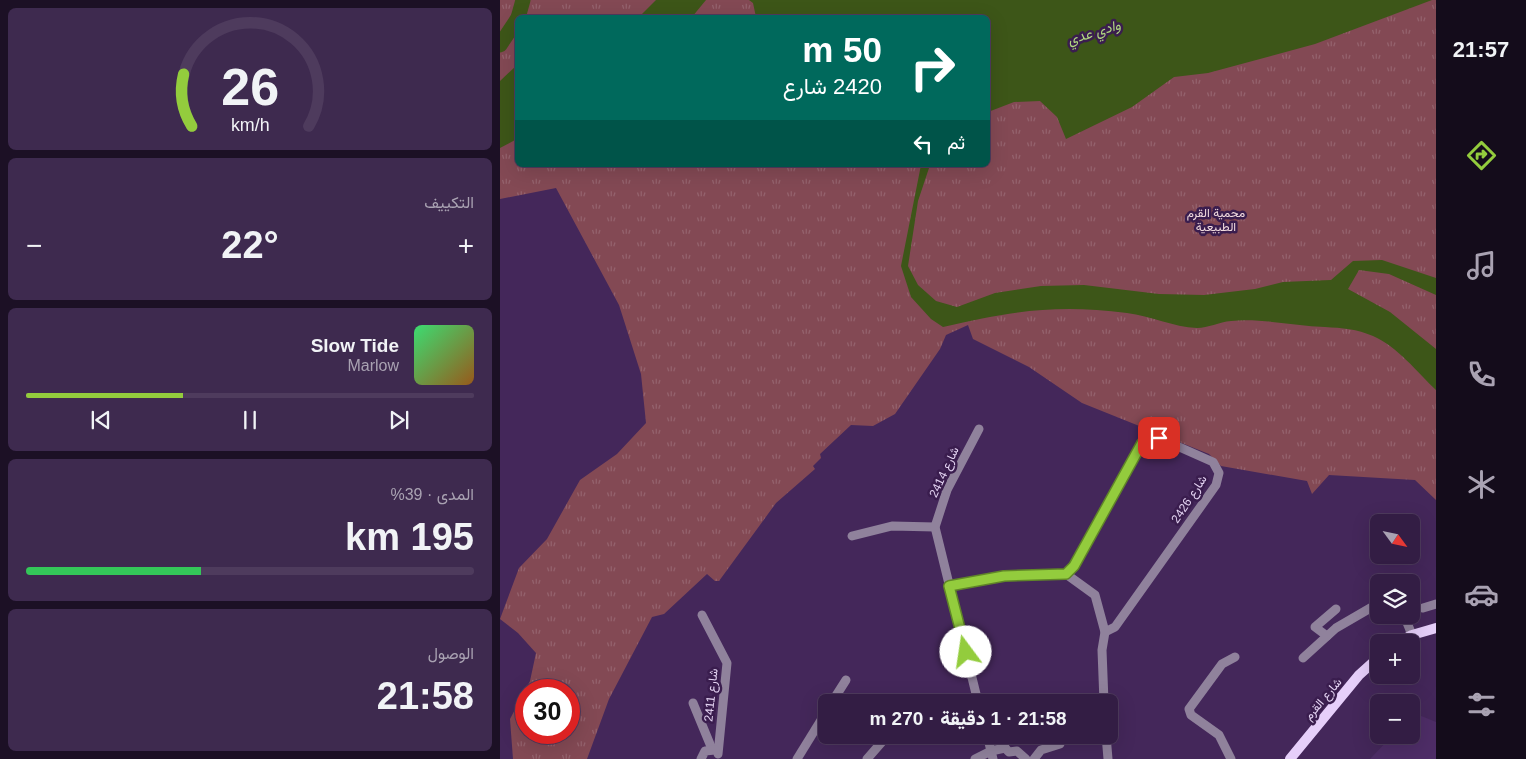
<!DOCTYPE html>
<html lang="ar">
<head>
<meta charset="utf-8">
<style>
  body { margin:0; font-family:Helvetica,Vazirmatn,sans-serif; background:#3e2a4f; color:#f1f3f6; direction:rtl; height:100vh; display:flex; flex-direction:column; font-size:19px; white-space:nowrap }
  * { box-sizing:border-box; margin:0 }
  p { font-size:16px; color:#a9a2b2 }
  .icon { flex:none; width:28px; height:28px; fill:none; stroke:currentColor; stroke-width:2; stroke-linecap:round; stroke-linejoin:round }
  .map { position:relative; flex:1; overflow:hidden; direction:ltr }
  .details { display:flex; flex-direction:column; gap:8px; padding:8px; background:#1c1025; width:500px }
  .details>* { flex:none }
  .hud { position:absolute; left:15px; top:15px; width:475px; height:152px; border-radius:8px; box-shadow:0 5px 20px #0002,0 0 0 1px #4e3b5d; direction:rtl; background:#00695c; color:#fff; overflow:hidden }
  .needle { width:32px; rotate:123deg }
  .tools { position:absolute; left:870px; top:514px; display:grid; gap:10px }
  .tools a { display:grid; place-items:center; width:50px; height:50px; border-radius:8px; background:#331d44; box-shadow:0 5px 20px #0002,0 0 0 1px #4e3b5d; font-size:25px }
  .speed { position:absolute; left:15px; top:679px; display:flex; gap:10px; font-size:25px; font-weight:700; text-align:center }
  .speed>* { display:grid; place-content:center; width:65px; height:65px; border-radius:50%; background:#331d44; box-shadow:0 5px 20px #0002,0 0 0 1px #4e3b5d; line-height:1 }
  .speed .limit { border:8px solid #d22; background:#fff; color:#111 }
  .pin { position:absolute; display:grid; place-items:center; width:42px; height:42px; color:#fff; margin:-21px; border-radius:10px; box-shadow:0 2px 8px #0006 }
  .me { position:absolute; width:55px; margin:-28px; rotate:346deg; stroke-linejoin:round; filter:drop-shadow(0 0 4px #0008) }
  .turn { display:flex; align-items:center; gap:18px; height:105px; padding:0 25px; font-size:22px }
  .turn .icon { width:65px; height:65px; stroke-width:2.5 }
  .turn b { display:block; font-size:35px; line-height:42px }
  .then { display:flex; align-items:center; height:48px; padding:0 25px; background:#0003; gap:10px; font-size:19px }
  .big { font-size:38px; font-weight:800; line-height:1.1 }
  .details .widget { flex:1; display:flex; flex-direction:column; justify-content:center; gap:8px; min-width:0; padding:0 18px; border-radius:8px; background:#3e2a4f }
  .details .dial { align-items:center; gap:0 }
  .dial svg { height:130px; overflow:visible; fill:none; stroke:#4e3b5d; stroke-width:7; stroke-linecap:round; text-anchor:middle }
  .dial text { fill:#f1f3f6; stroke:none }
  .song { display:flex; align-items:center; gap:15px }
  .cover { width:60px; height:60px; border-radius:8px; background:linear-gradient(135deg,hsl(140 70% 55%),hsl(30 70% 35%)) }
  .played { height:5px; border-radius:2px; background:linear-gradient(90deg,#93cc3d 35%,#4e3b5d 35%) }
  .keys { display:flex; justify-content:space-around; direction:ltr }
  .heat { display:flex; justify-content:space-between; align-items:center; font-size:28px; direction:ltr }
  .charge { height:8px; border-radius:4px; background:linear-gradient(90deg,#34c759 39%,#4e3b5d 0) }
  .trip { position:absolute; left:318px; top:694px; width:300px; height:50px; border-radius:8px; background:#331d44; box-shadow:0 5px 20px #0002,0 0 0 1px #4e3b5d; font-weight:800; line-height:50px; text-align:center; direction:rtl }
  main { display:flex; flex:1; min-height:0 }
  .menu { display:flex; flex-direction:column; width:90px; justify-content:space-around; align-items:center; background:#140c1b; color:#a9a2b2 }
  .menu .icon { width:35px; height:35px }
  .menu .active { color:#93cc3d }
  .menu b { font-size:22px; color:#f1f3f6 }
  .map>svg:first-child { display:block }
  .built { fill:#4e2d67 }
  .grass { fill:url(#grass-tufts); fill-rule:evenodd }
  .water { fill:#3d5618 }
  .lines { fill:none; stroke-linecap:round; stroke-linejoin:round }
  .river { stroke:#3d5618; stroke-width:15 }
  .minor { stroke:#90829c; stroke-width:9 }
  .major { stroke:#e6cffa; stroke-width:10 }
  .route-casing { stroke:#608528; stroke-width:12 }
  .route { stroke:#93cc3d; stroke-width:9 }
  .labels { text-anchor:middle; stroke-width:5; stroke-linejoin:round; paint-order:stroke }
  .park-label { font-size:12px; fill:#f2dcdf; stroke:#3a1d4e }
  .street-label { font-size:12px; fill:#e5d5f4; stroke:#3a1d4e }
  .water-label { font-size:14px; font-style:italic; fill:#b0d881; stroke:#3a1d4e }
</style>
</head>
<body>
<main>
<nav class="menu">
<b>21:57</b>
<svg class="icon active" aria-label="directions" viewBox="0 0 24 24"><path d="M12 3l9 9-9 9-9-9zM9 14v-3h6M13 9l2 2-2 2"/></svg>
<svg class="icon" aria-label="music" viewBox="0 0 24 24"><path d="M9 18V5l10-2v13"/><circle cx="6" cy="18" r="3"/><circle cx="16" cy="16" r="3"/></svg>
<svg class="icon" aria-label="phone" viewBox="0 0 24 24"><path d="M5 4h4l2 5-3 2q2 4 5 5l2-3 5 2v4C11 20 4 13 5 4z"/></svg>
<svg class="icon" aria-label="climate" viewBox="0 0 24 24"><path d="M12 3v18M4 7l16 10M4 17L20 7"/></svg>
<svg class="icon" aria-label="car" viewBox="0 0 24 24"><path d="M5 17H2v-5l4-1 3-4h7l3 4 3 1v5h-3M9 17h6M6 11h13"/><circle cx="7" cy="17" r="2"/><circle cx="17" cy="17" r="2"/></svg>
<svg class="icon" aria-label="filters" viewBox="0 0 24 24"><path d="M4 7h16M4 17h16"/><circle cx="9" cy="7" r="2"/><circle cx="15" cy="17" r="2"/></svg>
</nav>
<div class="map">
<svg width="936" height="759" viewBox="0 0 936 759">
  <defs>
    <pattern id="grass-tufts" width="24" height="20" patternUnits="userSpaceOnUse" patternTransform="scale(1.25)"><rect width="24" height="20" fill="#834954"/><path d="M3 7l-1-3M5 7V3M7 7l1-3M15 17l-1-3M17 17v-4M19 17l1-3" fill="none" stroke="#94626d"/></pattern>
  </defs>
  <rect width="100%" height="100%" fill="#44275a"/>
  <polygon class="built" points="914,713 936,722 936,759 870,759 893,735 911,735 911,716"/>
  <path class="grass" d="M0 0H936V500L915 480 829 475 812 494 807 481 721 466 709 454 582 403 529 367 473 339 468 325 446 335 440 349 395 414 373 426 351 425 320 454 321 458 313 466 315 469 276 503 219 581H215L207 574 164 614 152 617 109 699 87 759H13L10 719 30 681 36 653 18 633 0 619 19 568 47 539 80 480 117 454 146 423 141 374 119 305 56 188 0 199ZM18 18H488V165H18ZM26 690H69V732H26Z"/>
  <g class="water">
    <polygon points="156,0 206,0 192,17 139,17"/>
    <polygon points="249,0 932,0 815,44 708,73 674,77 632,107 566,139 557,117 540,101 514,102 488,112 488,18 256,17 253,3"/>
    <polygon points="17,65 17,139 0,148 0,81"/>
    <path d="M421 165H430L418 201 408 266 418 285 436 301 457 307 495 293 541 286 584 285 659 294 704 295 755 289 783 282 831 280 853 261 882 260 936 278V295L889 274 859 270 848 289 890 312 936 349V390C917 372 898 347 873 336 857 329 842 328 825 327 794 326 762 318 731 321 719 322 708 328 697 328 673 327 651 316 627 313 557 304 511 311 443 327L431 319 411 297 401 266Z"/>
  </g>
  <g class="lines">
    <g class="river">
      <polyline points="18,18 23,0"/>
      <polyline points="0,45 18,18"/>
    </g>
    <g class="minor">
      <polyline points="352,536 392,526 435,527"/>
      <polyline points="566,574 574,566 642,443 659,438 713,462 719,473 716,485 615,627 605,632"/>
      <polyline points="449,586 504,576 566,574 595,595 605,632 602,650 604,702"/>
      <polyline points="923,608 936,604"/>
      <polyline points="202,615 227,663 218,754"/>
      <polyline points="904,615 912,635"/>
      <polyline points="827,636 815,627 836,609"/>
      <polyline points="803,658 836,628 879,603"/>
      <polyline points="332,702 346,680"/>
      <polyline points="478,702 435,527 447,490 479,429"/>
      <polyline points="193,703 212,749"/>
      <polyline points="487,735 493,759"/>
      <polyline points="503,735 505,748 509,752 517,751 526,759"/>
      <polyline points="606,735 608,759"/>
      <polyline points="201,759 205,751 215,750"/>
      <polyline points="297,759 326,712"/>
      <polyline points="367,759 388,735"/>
      <polyline points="475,759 491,751 505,748"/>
      <polyline points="534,759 541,750 560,744"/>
      <polyline points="731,759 719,735 691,715 689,709 722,664 735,657"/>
    </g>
    <g class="major">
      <polyline points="899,642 912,635 936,628"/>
      <polyline points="790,759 859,675 879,657"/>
    </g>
  </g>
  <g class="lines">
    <defs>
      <polyline id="route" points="466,652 449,586 504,576 566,574 574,566 642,443 659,438"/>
    </defs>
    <use href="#route" class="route-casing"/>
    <use href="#route" class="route"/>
  </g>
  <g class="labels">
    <g class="park-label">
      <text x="716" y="217">محمية القرم<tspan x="716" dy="14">الطبيعية</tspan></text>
    </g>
    <g class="street-label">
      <text transform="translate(444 472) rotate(-65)" y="4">2414 شارع</text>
      <text transform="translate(689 499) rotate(-57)" y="4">2426 شارع</text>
      <text transform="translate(211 695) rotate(-84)" y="4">شارع 2411</text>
      <text transform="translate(823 699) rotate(-50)" y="4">شارع القرم</text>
    </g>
    <g class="water-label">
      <text transform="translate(594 32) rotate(-17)" y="5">وادي عدي</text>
    </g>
  </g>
</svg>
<div class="tools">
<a><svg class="needle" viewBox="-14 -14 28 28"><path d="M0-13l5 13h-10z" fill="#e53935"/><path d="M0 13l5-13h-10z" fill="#a9a2b2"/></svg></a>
<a><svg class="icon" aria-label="layers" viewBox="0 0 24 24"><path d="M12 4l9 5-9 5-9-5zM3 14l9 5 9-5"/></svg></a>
<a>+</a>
<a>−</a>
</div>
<div class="speed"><div class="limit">30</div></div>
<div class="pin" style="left:659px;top:438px;background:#d93025"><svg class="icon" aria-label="arrive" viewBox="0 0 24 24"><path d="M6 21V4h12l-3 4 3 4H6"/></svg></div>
<svg class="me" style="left:466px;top:652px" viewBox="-20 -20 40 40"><circle r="19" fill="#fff"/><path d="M0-13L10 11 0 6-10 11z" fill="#93cc3d"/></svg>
<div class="trip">21:58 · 1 دقيقة · 270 m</div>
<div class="hud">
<div class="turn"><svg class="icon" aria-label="right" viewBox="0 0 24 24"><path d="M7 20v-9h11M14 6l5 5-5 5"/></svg><div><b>50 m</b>2420 شارع</div></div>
<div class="then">ثم<svg class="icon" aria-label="left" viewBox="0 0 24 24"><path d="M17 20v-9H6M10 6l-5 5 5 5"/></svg></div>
</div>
</div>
<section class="details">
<div class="widget dial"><svg viewBox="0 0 100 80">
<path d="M14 69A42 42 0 1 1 86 69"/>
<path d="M14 69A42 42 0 0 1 9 37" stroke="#93cc3d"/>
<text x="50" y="56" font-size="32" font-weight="700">26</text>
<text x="50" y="72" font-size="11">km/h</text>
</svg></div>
<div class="widget"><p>التكييف</p>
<div class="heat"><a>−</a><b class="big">22°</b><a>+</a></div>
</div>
<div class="widget">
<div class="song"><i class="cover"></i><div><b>Slow Tide</b><p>Marlow</p></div></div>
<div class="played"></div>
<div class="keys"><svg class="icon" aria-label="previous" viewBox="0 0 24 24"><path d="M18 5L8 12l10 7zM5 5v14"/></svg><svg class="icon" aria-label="pause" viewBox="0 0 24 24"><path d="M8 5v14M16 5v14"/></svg><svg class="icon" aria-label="next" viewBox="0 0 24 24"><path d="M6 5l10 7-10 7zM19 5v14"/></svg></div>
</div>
<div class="widget"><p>المدى · 39%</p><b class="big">195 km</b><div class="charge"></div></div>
<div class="widget"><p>الوصول</p><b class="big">21:58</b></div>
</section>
</main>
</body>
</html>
